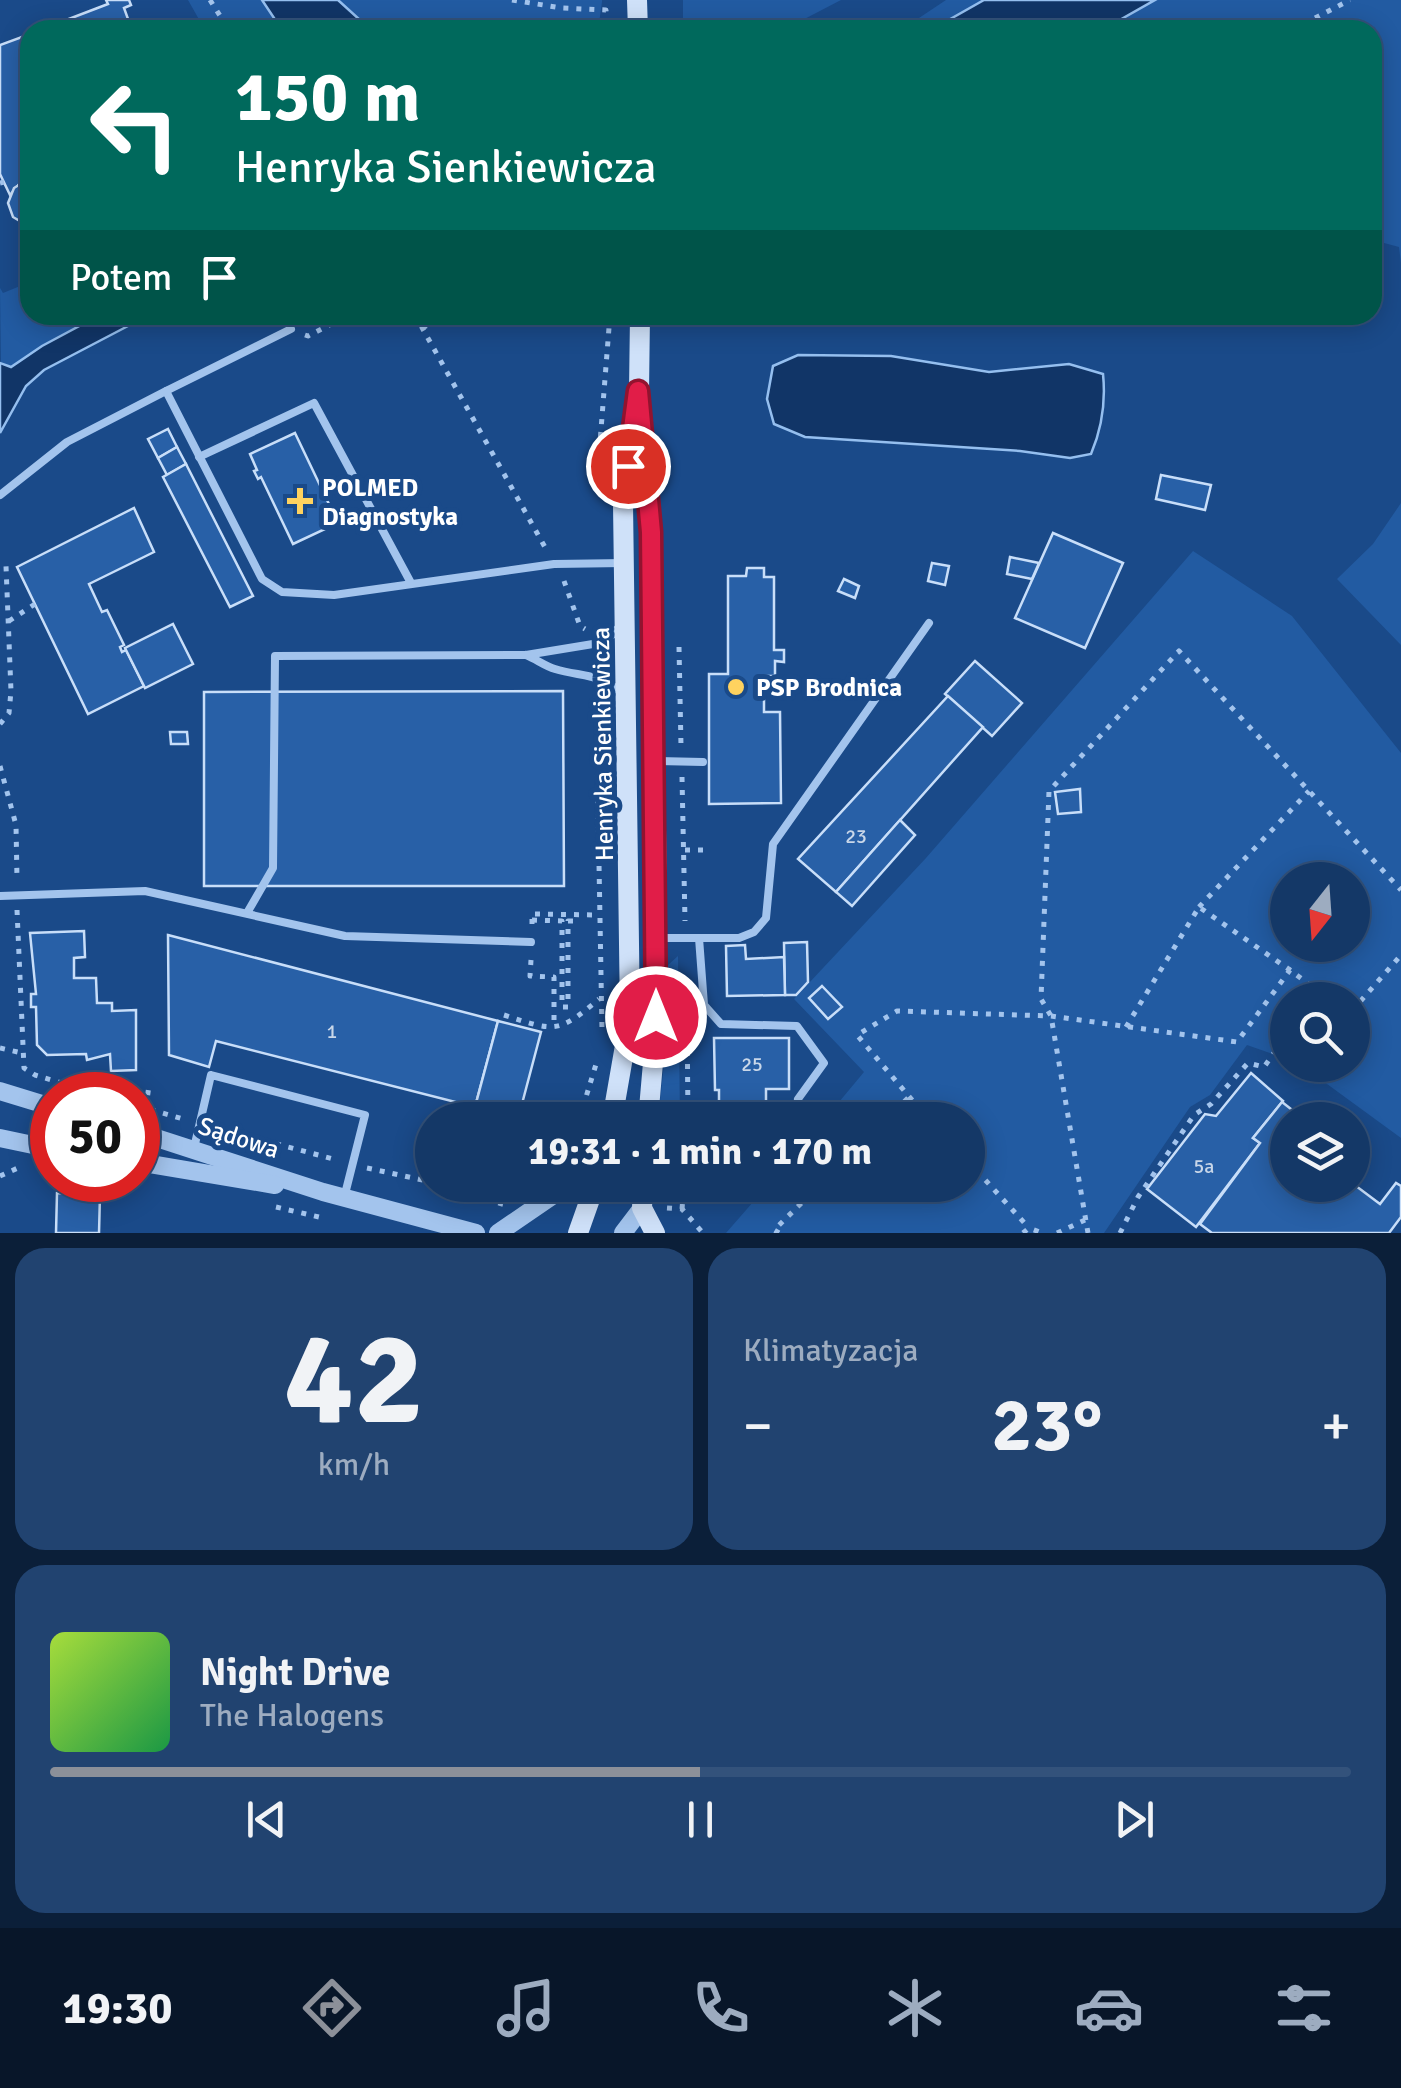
<!DOCTYPE html>
<html lang="pl">
<head>
<meta charset="utf-8">
<style>
  body { margin:0; font-family:Signika,sans-serif; background:#214370; color:#f1f3f6; height:100vh; display:flex; flex-direction:column; font-size:38px; white-space:nowrap }
  * { box-sizing:border-box; margin:0 }
  p { font-size:32px; color:#9dacc0 }
  .icon { flex:none; width:55px; height:55px; fill:none; stroke:currentColor; stroke-width:2; stroke-linecap:round; stroke-linejoin:round }
  .map { position:relative; height:1233px; overflow:hidden }
  .side { display:flex; flex-direction:column; gap:15px; padding:15px; background:#0b1f39; flex:1 }
  .side>* { flex:none }
  .guide { position:absolute; left:20px; top:20px; width:1362px; height:305px; border-radius:30px; box-shadow:0 5px 25px #0003,0 0 0 2px #33527b; background:#00695c; color:#fff; overflow:hidden }
  .needle { width:65px; rotate:197deg }
  .controls { position:absolute; left:1270px; top:862px; display:grid; gap:20px }
  .controls a { display:grid; place-items:center; width:100px; height:100px; border-radius:50%; background:#143867; box-shadow:0 5px 25px #0003,0 0 0 2px #33527b; font-size:50px }
  .speed { position:absolute; left:30px; top:1072px; display:flex; gap:20px; font-size:50px; font-weight:700; text-align:center }
  .speed>* { display:grid; place-content:center; width:130px; height:130px; border-radius:50%; background:#143867; box-shadow:0 5px 25px #0003,0 0 0 2px #33527b; line-height:1 }
  .speed .limit { border:15px solid #d22; background:#fff; color:#111 }
  .pin { position:absolute; display:grid; place-items:center; width:85px; height:85px; color:#fff; margin:-42px; border:5px solid #fff; border-radius:50%; box-shadow:0 2px 10px #0007 }
  .me { position:absolute; width:110px; margin:-55px; rotate:0deg; stroke-linejoin:round; filter:drop-shadow(0 0 8px #0008) }
  .turn { display:flex; align-items:center; gap:35px; height:210px; padding:0 50px; font-size:45px }
  .turn .icon { width:130px; height:130px; stroke-width:2.5 }
  .turn b { display:block; font-size:70px; line-height:85px }
  .then { display:flex; align-items:center; height:95px; padding:0 50px; background:#0003; gap:20px; font-size:38px }
  .big { font-size:75px; font-weight:700; line-height:1.1 }
  .side .widget { flex:1; display:flex; flex-direction:column; justify-content:center; gap:15px; min-width:0; padding:0 35px; border-radius:30px; background:#214370 }
  .side .dial { align-items:center; gap:0 }
  .dial b { font-size:130px; line-height:1 }
  .song { display:flex; align-items:center; gap:30px }
  .cover { width:120px; height:120px; border-radius:15px; background:linear-gradient(135deg,hsl(80 70% 55%),hsl(140 70% 35%)) }
  .played { height:10px; border-radius:5px; background:linear-gradient(90deg,#8c9099 50%,#33527b 50%) }
  .keys { display:flex; justify-content:space-around; direction:ltr }
  .heat { display:flex; justify-content:space-between; align-items:center; font-size:55px; direction:ltr }
  .side .tiles { flex:1; display:grid; gap:15px; grid-template-columns:1fr 1fr }
  .widget:last-child { grid-column:span 2 }
  .trip { position:absolute; left:415px; top:1102px; width:570px; height:100px; border-radius:50px; background:#143867; box-shadow:0 5px 25px #0003,0 0 0 2px #33527b; font-weight:700; line-height:100px; text-align:center }
  .tabs { display:flex; height:160px; justify-content:space-around; align-items:center; background:#081629; color:#9dacc0 }
  .tabs .icon { width:70px; height:70px }
  .tabs .selected { color:#8c9099 }
  .tabs b { font-size:45px; color:#f1f3f6 }
  .map>svg:first-child { display:block }
  .green { fill:#225ba2; fill-rule:evenodd }
  .water { fill:#113567; stroke:#95bfef; stroke-width:2.5 }
  .building { fill:#2860a7; stroke:#c8def9; stroke-width:2.5 }
  .lines { fill:none; stroke-linecap:round; stroke-linejoin:round }
  .path { stroke:#a3c4ed; stroke-width:5; stroke-dasharray:5 8; stroke-linecap:butt }
  .service { stroke:#a3c4ed; stroke-width:8 }
  .tertiary { stroke:#a3c4ed; stroke-width:18 }
  .secondary { stroke:#cfe1f9; stroke-width:20 }
  .route-casing { stroke:#92132f; stroke-width:25 }
  .route { stroke:#e11d48; stroke-width:18 }
  .poi-dot { fill:#ffd25f; stroke:#1a4a89; stroke-width:4 }
  .labels { text-anchor:middle; stroke-width:10; stroke-linejoin:round; paint-order:stroke }
  .number-label { font-size:20px; fill:#c9d7e9 }
  .poi-label { font-size:25px; font-weight:bold; fill:#fff; stroke:#1a4a89; text-anchor:start }
  .street-label { font-size:25px; fill:#fff; stroke:#1a4a89 }
</style>
</head>
<body>
<div class="map">
<svg width="1401" height="1233" viewBox="0 0 1401 1233">
  <rect width="100%" height="100%" fill="#1a4a89"/>
  <g class="green">
    <polygon points="188,0 602,0 602,2 598,30 463,30 450,23 447,30 205,30"/>
    <polygon points="683,0 841,0 791,26 770,30 683,30"/>
    <polygon points="946,0 1401,0 1401,263 1399,247 1373,240 1372,30 901,30"/>
    <polygon points="30,282 30,315 100,315 42,346 11,367 1,365 0,288 3,293"/>
    <polygon points="1401,503 1401,645 1337,579 1373,544"/>
    <path d="M1193 551 1292 616 1401 753V1138L1301 1065H1352V1000H1288L1287 1059 1247 1045 1210 1095 1190 1107 1104 1233H726L768 1185H968V1120H824L864 1072 794 999 926 858ZM1288 880H1352V945H1288Z"/>
    <polygon points="678,956 680,1120 658,1120 666,1045 668,965"/>
  </g>
  <g class="water">
    <polygon points="262,0 338,0 371,30 282,30"/>
    <polygon points="984,0 1155,0 1102,30 931,30"/>
    <polygon points="100,315 149,315 44,370 26,386 0,433 0,363 11,367 42,346"/>
    <path d="M798 355 891 356 989 372 1069 364 1103 374C1106 403 1102 428 1091 454L1070 458 1020 451 805 437 774 424 767 399 773 366Z"/>
  </g>
  <g class="building">
    <polygon points="106,0 129,0 131,5 124,8 132,30 40,30 108,4"/>
    <polygon points="30,34 30,180 20,183 10,195 0,174 0,45"/>
    <polygon points="27,180 30,180 30,227 13,217 8,203 14,188"/>
    <polygon points="168,429 177,447 158,458 148,439"/>
    <polygon points="295,433 338,523 293,544 261,477 258,479 254,471 257,470 250,454"/>
    <polygon points="177,447 186,464 167,475 158,458"/>
    <polygon points="186,464 253,596 230,607 163,477"/>
    <polygon points="1161,475 1211,485 1205,510 1156,499"/>
    <polygon points="134,508 154,552 89,584 102,612 107,610 124,645 120,647 122,652 126,650 144,686 88,714 17,567"/>
    <polygon points="1053,533 1123,563 1085,648 1015,618"/>
    <polygon points="1010,557 1039,563 1032,579 1007,574"/>
    <polygon points="932,563 949,566 945,585 928,581"/>
    <polygon points="747,568 764,568 764,577 774,577 774,650 784,650 784,662 775,661 775,676 764,676 764,712 780,712 781,803 709,804 709,674 728,674 728,576 746,576"/>
    <polygon points="844,579 859,586 855,598 838,591"/>
    <polygon points="173,624 193,664 145,688 125,648"/>
    <polygon points="975,661 1022,703 992,736 945,694"/>
    <polygon points="563,691 564,886 204,886 204,692"/>
    <polygon points="948,696 983,727 836,892 798,859"/>
    <polygon points="170,732 187,732 188,744 171,744"/>
    <polygon points="1080,789 1081,812 1058,814 1055,792"/>
    <polygon points="900,820 915,835 852,906 836,892"/>
    <polygon points="84,931 85,957 74,958 74,978 96,978 97,1003 112,1003 112,1011 136,1010 136,1070 111,1071 110,1054 87,1060 86,1054 47,1055 37,1045 36,1007 31,1007 31,994 36,994 30,933"/>
    <polygon points="168,935 498,1021 475,1107 216,1041 209,1067 169,1055"/>
    <polygon points="807,942 808,982 796,995 785,995 784,943"/>
    <polygon points="745,945 746,959 784,957 785,995 727,996 726,946"/>
    <polygon points="822,986 842,1007 828,1019 809,998"/>
    <polygon points="498,1021 541,1032 518,1119 475,1107"/>
    <polygon points="714,1038 789,1038 789,1089 766,1089 766,1120 715,1120 715,1109 719,1109 719,1090 715,1090"/>
    <polygon points="1251,1073 1283,1101 1253,1138 1260,1143 1196,1227 1147,1189 1205,1114 1216,1116"/>
    <polygon points="1282,1102 1305,1120 1288,1120 1288,1185 1352,1183 1380,1204 1396,1183 1401,1186 1401,1217 1389,1233 1212,1233 1200,1224 1260,1143 1253,1138"/>
    <polygon points="57,1193 100,1194 99,1233 56,1233"/>
  </g>
  <g class="lines">
    <g class="path">
      <polyline points="210,0 229,30"/>
      <polyline points="512,0 562,8 606,10 607,30"/>
      <polyline points="1292,30 1350,0"/>
      <polyline points="0,183 4,182"/>
      <polyline points="415,315 546,549"/>
      <polyline points="422,328 448,315"/>
      <polyline points="305,335 308,336 335,322 338,315"/>
      <polyline points="599,489 599,455 610,315"/>
      <polyline points="564,581 580,626 585,629"/>
      <polyline points="9,621 35,604"/>
      <polyline points="679,647 681,746"/>
      <polyline points="596,697 602,1030"/>
      <polyline points="0,724 9,713 11,691 6,566"/>
      <polyline points="0,766 16,825 17,879"/>
      <polyline points="682,777 685,921"/>
      <polyline points="685,850 707,850"/>
      <polyline points="1199,907 1309,791"/>
      <polyline points="17,910 24,1068 35,1075 102,1095"/>
      <polyline points="532,920 562,921 562,1007 568,1007 568,921 575,921 575,915"/>
      <polyline points="532,924 532,914 600,915"/>
      <polyline points="531,960 530,976 554,977 554,1028"/>
      <polyline points="1352,1011 1401,955"/>
      <polyline points="687,1012 688,1120"/>
      <path d="M504 1015C554 1031 557 1035 599 999"/>
      <polyline points="1126,1027 1199,907 1290,970"/>
      <polyline points="0,1048 22,1053"/>
      <polyline points="138,1106 183,1119"/>
      <polyline points="146,1108 149,1085"/>
      <polyline points="579,1120 597,1061"/>
      <polyline points="886,1120 908,1098"/>
      <polyline points="929,1120 857,1035 897,1011 1051,1016 1237,1042 1290,970 1330,1000"/>
      <polyline points="213,1127 337,1160"/>
      <polyline points="968,1161 1029,1228"/>
      <polyline points="367,1168 432,1182"/>
      <polyline points="0,1176 20,1167"/>
      <polyline points="447,1185 503,1196 500,1206"/>
      <polyline points="276,1207 319,1217"/>
      <polyline points="667,1208 682,1209 703,1233"/>
      <polyline points="682,1209 684,1185"/>
      <polyline points="779,1233 774,1230 820,1185"/>
      <polyline points="1023,1233 1029,1228 1042,1233"/>
      <polyline points="1057,1233 1085,1220"/>
      <polyline points="1088,1233 1051,1016 1041,999 1049,791 1179,651 1401,890"/>
      <polyline points="1120,1233 1138,1197 1194,1115 1211,1104 1248,1063 1264,1067 1274,1053 1288,1052"/>
    </g>
    <g class="service">
      <polyline points="166,391 291,329"/>
      <polyline points="199,457 314,403 411,583"/>
      <polyline points="0,495 67,442 166,391 262,579 282,592 334,595 554,564 624,563"/>
      <path d="M526 655C536 659 545 666 555 669 581 677 602 673 622 694"/>
      <polyline points="658,761 703,762"/>
      <polyline points="0,896 145,891 345,936 531,942"/>
      <polyline points="247,913 273,868 275,656 526,655 593,644 612,635 620,626"/>
      <polyline points="658,938 739,938 754,932 766,918 773,844 929,623"/>
      <polyline points="699,938 704,1005 721,1024 797,1026 824,1063 798,1099"/>
      <polyline points="194,1148 211,1075 365,1115 344,1198"/>
    </g>
    <g class="tertiary">
      <polyline points="0,1091 52,1107"/>
      <polyline points="138,1132 323,1192 476,1233"/>
      <polyline points="0,1138 52,1149"/>
      <polyline points="138,1162 275,1185"/>
      <polyline points="498,1233 568,1185"/>
      <polyline points="623,1233 642,1208"/>
    </g>
    <g class="secondary">
      <polyline points="637,0 638,30"/>
      <polyline points="640,315 639,391 651,532 657,889 657,1017 648,1120"/>
      <polyline points="612,1120 630,1017 623,504 633,427"/>
      <polyline points="643,1185 642,1208 655,1233"/>
      <polyline points="578,1233 595,1185"/>
    </g>
  </g>
  <g class="lines">
    <defs>
      <polyline id="route" points="628,466 638,391 651,532 656,1017"/>
    </defs>
    <use href="#route" class="route-casing"/>
    <use href="#route" class="route"/>
  </g>
  <g class="poi-dot">
    <path d="M295 486h10v10h10v10h-10v10h-10v-10h-10v-10h10z"/>
    <circle cx="736" cy="687" r="10"/>
  </g>
  <g class="labels">
    <g class="number-label">
      <text x="856" y="843">23</text>
      <text x="332" y="1038">1</text>
      <text x="752" y="1071">25</text>
      <text x="1204" y="1173">5a</text>
    </g>
    <g class="poi-label">
      <text x="322" y="496">POLMED<tspan x="322" dy="29">Diagnostyka</tspan></text>
      <text x="756" y="696">PSP Brodnica</text>
    </g>
    <g class="street-label">
      <text transform="translate(602 744) rotate(-91)" y="9">Henryka Sienkiewicza</text>
      <text transform="translate(239 1137) rotate(18)" y="9">Sądowa</text>
    </g>
  </g>
</svg>
<div class="controls">
<a><svg class="needle" viewBox="-14 -14 28 28"><path d="M0-13l5 13h-10z" fill="#e53935"/><path d="M0 13l5-13h-10z" fill="#9dacc0"/></svg></a>
<a><svg class="icon" aria-label="search" viewBox="0 0 24 24"><circle cx="10" cy="10" r="6"/><path d="M15 15l6 6"/></svg></a>
<a><svg class="icon" aria-label="layers" viewBox="0 0 24 24"><path d="M12 4l9 5-9 5-9-5zM3 14l9 5 9-5"/></svg></a>
</div>
<div class="speed"><div class="limit">50</div></div>
<div class="pin" style="left:628px;top:466px;background:#d93025"><svg class="icon" aria-label="arrive" viewBox="0 0 24 24"><path d="M6 21V4h12l-3 4 3 4H6"/></svg></div>
<svg class="me" style="left:656px;top:1017px" viewBox="-20 -20 40 40"><circle r="17" fill="#e11d48" stroke="#fff" stroke-width="3"/><path d="M0-11L8 9 0 5-8 9z" fill="#fff"/></svg>
<div class="trip">19:31 · 1 min · 170 m</div>
<div class="guide">
<div class="turn"><svg class="icon" aria-label="left" viewBox="0 0 24 24"><path d="M17 20v-9H6M10 6l-5 5 5 5"/></svg><div><b>150 m</b>Henryka Sienkiewicza</div></div>
<div class="then">Potem<svg class="icon" aria-label="arrive" viewBox="0 0 24 24"><path d="M6 21V4h12l-3 4 3 4H6"/></svg></div>
</div>
</div>
<section class="side">
<div class="tiles">
<div class="widget dial"><b>42</b><p>km/h</p></div>
<div class="widget"><p>Klimatyzacja</p>
<div class="heat"><a>−</a><b class="big">23°</b><a>+</a></div>
</div>
<div class="widget">
<div class="song"><i class="cover"></i><div><b>Night Drive</b><p>The Halogens</p></div></div>
<div class="played"></div>
<div class="keys"><svg class="icon" aria-label="previous" viewBox="0 0 24 24"><path d="M18 5L8 12l10 7zM5 5v14"/></svg><svg class="icon" aria-label="pause" viewBox="0 0 24 24"><path d="M8 5v14M16 5v14"/></svg><svg class="icon" aria-label="next" viewBox="0 0 24 24"><path d="M6 5l10 7-10 7zM19 5v14"/></svg></div>
</div>
</div>
</section>
<nav class="tabs">
<b>19:30</b>
<svg class="icon selected" aria-label="directions" viewBox="0 0 24 24"><path d="M12 3l9 9-9 9-9-9zM9 14v-3h6M13 9l2 2-2 2"/></svg>
<svg class="icon" aria-label="music" viewBox="0 0 24 24"><path d="M9 18V5l10-2v13"/><circle cx="6" cy="18" r="3"/><circle cx="16" cy="16" r="3"/></svg>
<svg class="icon" aria-label="phone" viewBox="0 0 24 24"><path d="M5 4h4l2 5-3 2q2 4 5 5l2-3 5 2v4C11 20 4 13 5 4z"/></svg>
<svg class="icon" aria-label="climate" viewBox="0 0 24 24"><path d="M12 3v18M4 7l16 10M4 17L20 7"/></svg>
<svg class="icon" aria-label="car" viewBox="0 0 24 24"><path d="M5 17H2v-5l4-1 3-4h7l3 4 3 1v5h-3M9 17h6M6 11h13"/><circle cx="7" cy="17" r="2"/><circle cx="17" cy="17" r="2"/></svg>
<svg class="icon" aria-label="filters" viewBox="0 0 24 24"><path d="M4 7h16M4 17h16"/><circle cx="9" cy="7" r="2"/><circle cx="15" cy="17" r="2"/></svg>
</nav>
</body>
</html>
